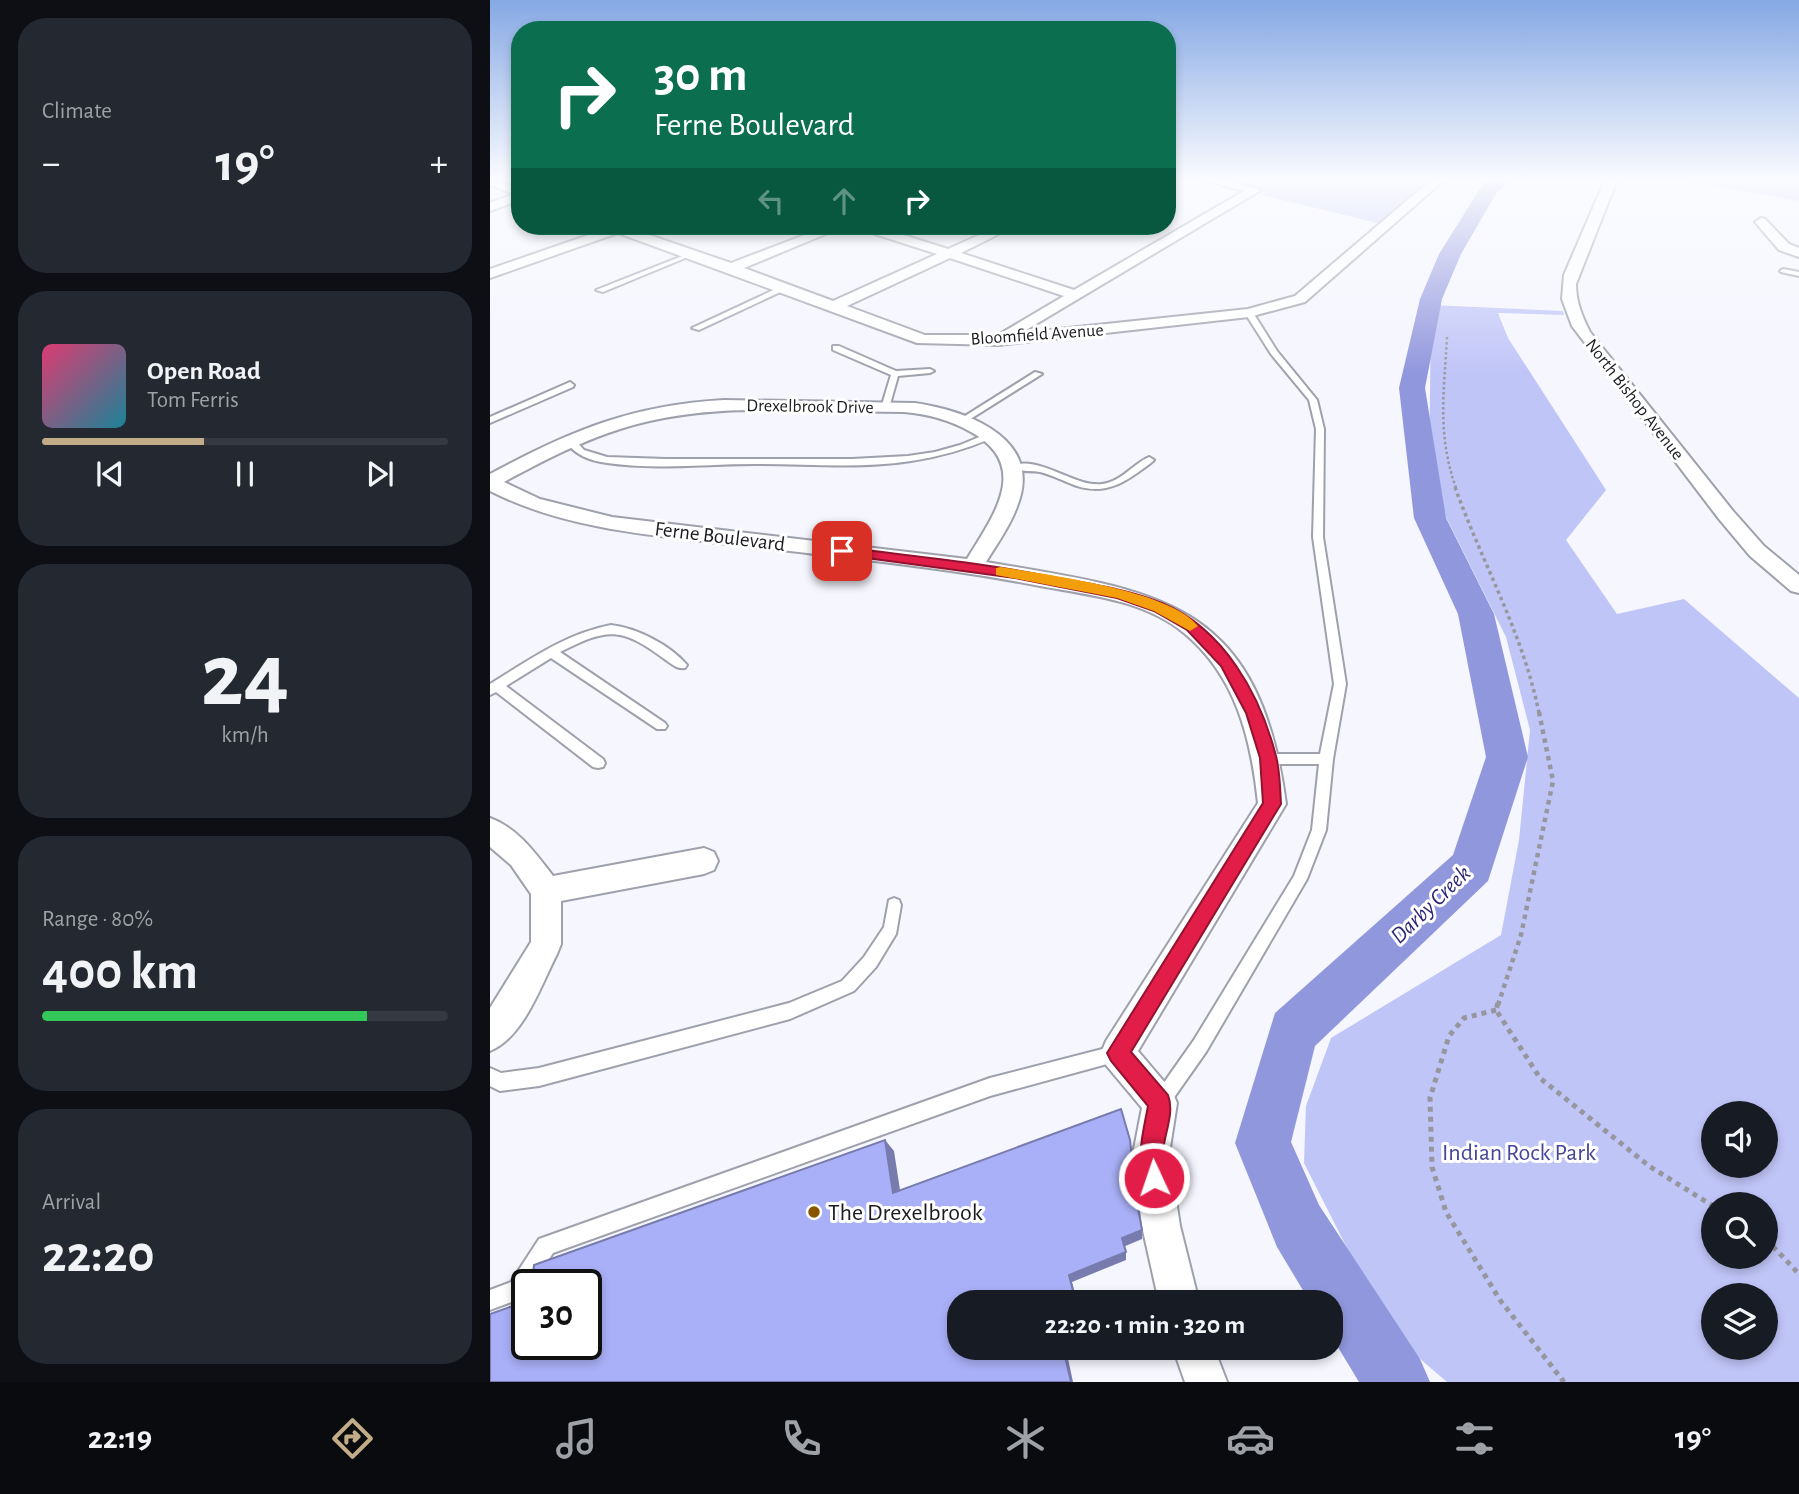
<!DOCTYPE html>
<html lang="en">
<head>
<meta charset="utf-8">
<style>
  body { margin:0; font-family:"Alegreya Sans",sans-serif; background:#242831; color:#f1f3f6; height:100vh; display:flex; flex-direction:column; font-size:26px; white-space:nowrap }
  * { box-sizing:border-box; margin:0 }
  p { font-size:23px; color:#9ea1a6 }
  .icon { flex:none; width:38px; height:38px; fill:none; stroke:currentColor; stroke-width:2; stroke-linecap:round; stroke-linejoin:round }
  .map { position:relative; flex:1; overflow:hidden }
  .panel { display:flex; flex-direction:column; gap:18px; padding:18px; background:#0d0f14; width:490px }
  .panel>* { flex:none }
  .banner { position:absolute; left:21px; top:21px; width:665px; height:214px; border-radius:28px; box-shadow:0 4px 10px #0003; background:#0b6e4f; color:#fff; overflow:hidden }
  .tools { position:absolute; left:1211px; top:1101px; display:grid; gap:14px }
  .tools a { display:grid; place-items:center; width:77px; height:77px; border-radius:50%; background:#171b24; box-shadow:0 4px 10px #0003; font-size:35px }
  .speed { position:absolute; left:21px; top:1269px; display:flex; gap:14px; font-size:35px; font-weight:700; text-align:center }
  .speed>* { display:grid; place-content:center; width:91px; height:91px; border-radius:50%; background:#171b24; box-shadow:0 4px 10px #0003; line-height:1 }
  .speed .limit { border:4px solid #111; border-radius:10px; background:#fff; color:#111 }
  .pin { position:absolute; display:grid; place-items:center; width:60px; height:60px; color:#fff; margin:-30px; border-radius:14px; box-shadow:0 4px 10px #0006 }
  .me { position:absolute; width:77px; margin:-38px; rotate:357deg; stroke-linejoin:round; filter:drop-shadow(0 0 5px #0008) }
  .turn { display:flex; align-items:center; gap:24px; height:147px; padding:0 28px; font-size:32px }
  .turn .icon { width:91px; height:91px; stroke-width:2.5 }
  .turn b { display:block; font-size:49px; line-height:60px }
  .lanes { display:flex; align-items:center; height:66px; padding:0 28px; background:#0003; justify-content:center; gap:35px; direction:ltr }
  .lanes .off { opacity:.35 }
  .big { font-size:52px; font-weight:700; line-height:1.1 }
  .panel .card { flex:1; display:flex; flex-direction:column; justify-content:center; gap:10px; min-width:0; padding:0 24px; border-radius:28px; background:#242831 }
  .panel .dial { align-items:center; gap:0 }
  .dial b { font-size:91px; line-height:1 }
  .song { display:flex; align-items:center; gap:21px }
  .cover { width:84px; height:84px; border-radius:10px; background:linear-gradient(135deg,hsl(340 70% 55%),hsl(190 70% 35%)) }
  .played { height:7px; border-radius:4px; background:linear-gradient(90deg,#c2ac87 40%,#363941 40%) }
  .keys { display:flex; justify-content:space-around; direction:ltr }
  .heat { display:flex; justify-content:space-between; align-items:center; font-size:38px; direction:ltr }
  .charge { height:10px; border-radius:5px; background:linear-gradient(90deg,#34c759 80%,#363941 0) }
  .trip { position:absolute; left:457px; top:1290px; width:396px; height:70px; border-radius:28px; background:#171b24; box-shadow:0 4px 10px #0003; font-weight:700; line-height:70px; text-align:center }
  .menu { display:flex; height:112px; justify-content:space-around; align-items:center; background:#090b0e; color:#9ea1a6 }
  .menu .icon { width:49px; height:49px }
  .menu .current { color:#c2ac87 }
  .menu b { font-size:32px; color:#f1f3f6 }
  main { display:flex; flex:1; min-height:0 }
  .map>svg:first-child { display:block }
  .green { fill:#c0c5f8; fill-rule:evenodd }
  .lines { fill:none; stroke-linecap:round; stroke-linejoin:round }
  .river { fill:#9197dd; fill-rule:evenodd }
  .service-casing { stroke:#9ea0ac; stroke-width:4 }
  .minor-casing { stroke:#9ea0ac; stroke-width:4 }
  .path-far3 { stroke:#96979e; stroke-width:2.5; stroke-dasharray:2.5 2.5; stroke-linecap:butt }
  .path-far2 { stroke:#96979e; stroke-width:3.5; stroke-dasharray:3.5 3.5; stroke-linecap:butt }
  .path-far1 { stroke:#96979e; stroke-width:4.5; stroke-dasharray:4.5 4.5; stroke-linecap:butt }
  .path { stroke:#96979e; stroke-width:5; stroke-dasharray:5 5; stroke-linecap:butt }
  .service { fill:#fff; fill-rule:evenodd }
  .minor { fill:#fff; fill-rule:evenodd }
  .shaded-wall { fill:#777bad }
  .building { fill:#aab0f7; stroke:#777bad; stroke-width:2 }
  .route { fill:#e11d48; stroke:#92132f; stroke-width:2 }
  .slow { fill:#f59e0b }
  .poi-dot { fill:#895600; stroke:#fff; stroke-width:2.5 }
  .labels { text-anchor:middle; stroke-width:6; stroke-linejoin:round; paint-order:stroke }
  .far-street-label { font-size:18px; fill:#1b1c21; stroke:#fff }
  .street-label { font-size:21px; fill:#1b1c21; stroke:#fff }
  .water-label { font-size:23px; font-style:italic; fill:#2b2575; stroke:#fff }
  .near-park-label { font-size:24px; fill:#47469a; stroke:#fff }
  .near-poi-label { font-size:24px; fill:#1b1c21; stroke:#fff; text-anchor:start }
</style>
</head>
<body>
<main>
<section class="panel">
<div class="card"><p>Climate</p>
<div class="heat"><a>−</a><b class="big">19°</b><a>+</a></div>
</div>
<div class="card">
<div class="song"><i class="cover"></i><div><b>Open Road</b><p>Tom Ferris</p></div></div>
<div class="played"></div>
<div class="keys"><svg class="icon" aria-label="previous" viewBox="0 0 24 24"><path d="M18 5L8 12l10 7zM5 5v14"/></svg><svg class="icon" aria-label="pause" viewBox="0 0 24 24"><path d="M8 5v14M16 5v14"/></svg><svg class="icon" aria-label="next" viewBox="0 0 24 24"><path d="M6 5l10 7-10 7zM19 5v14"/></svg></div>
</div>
<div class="card dial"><b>24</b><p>km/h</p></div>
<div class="card"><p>Range · 80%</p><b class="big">400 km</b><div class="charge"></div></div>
<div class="card"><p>Arrival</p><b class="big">22:20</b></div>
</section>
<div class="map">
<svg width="1309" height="1382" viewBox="0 0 1309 1382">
  <rect width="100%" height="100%" fill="#f5f6fe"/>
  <g class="green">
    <polygon points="725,180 946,180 892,224 772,195 776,192"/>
    <polygon points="1188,180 1309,180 1309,201"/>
    <path d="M941 305 1073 311 1074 315 1008 313 1018 338 1116 490 1076 540 1127 614 1194 599 1309 698V1382H957L900 1333 814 1163 816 1106 841 1038 1011 935 1029 840 1040 730 1016 637 939 483ZM1276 1113V1166H1223V1113ZM1276 1204V1256H1223V1204ZM1276 1295V1348H1223V1295Z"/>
  </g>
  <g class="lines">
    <polygon class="river" points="1001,180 1023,180 1007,192 971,254 952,299 935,388 956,518 1004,614 1038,757 998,881 825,1046 801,1142 829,1205 930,1359 940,1382 869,1382 840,1334 840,1302 820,1302 787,1247 745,1143 785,1013 963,855 996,757 968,614 924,518 909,388 930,299 949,254 993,184"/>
    <defs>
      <g id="service">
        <polygon points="200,253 205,254 113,292 106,290"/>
        <polygon points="1293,269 1309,272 1309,276 1291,272 1290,271"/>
        <polygon points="292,286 299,288 209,330 202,328"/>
        <polygon points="756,311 762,311 787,351 827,400 834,429 833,537 856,684 843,759 836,830 817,879 716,1052 678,1106 672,1109 666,1106 663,1100 666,1094 704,1040 804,876 822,830 829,764 778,764 773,763 771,759 773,755 778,754 830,754 844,684 823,537 826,429 819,400 781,354 755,313"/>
        <polygon points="343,346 349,346 406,371 440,369 444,371 440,373 408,376 399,408 395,411 391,408 401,375 343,350"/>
        <polygon points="545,372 552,374 474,423 467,421"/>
        <polygon points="80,382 84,385 83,387 0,423 0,417"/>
        <path d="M499 433 504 436 502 438C476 449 449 457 421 461 370 469 317 464 266 464 217 464 166 470 117 463 101 461 84 455 76 441L78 439H84L94 450 117 457 176 459H362L418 456 445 452 470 445Z"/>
        <path d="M659 457 664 460 662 462C638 480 618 496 587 486 575 482 563 475 550 472 540 470 527 473 518 468 545 451 584 488 612 484 631 482 643 464 659 457Z"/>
        <path d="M121 625C147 628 180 645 197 665L195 668C187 669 183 665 176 660 131 627 119 627 70 652L175 723 177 726 175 729H167L61 658 16 686 113 759 115 763 113 767 108 768 103 767 6 692 0 695V684C39 660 75 634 121 625Z"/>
        <polygon points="404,898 409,900 411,905 406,934 386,967 364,991 300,1019 49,1086 10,1091 0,1086 0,1068 11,1073 49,1068 299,1003 352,981 374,957 394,927 399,900"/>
        <polygon points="628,1045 634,1047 636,1053 634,1059 628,1061 500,1096 63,1253 43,1284 37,1284 35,1297 0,1310 0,1290 21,1282 49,1239 500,1078"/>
      </g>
      <g id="minor">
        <polygon points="0,180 30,188 30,200 0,211 0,203 24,194 0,185"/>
        <path d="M713 180H733L771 190 531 333 758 309 805 296 941 180H954L815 302 759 317 508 345 427 343 128 233 0 278V269L116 229 113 226H133L241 263 338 226H355L254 268 343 301 447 254 369 229 367 226H385L458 249 509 226H525L471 253 584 290 754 191ZM460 258 574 296 508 335H435L357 306Z"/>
        <path d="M1115 180H1127L1086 284C1086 302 1092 316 1100 332L1243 511 1274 546 1309 575V593L1301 591 1260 556 1229 519 1082 326 1072 299 1074 275Z"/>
        <polygon points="1271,218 1275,219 1299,244 1309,248 1309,257 1289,250 1265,222"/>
        <path d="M234 400 425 403C472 410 545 434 531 494 525 519 509 541 496 562 672 591 769 601 796 804L648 1051 682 1091 687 1103 679 1154 690 1226 709 1302H669L652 1226 643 1154 652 1108 616 1065 611 1053 616 1041 768 803C761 738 746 676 694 633 654 600 599 595 550 586 453 567 355 558 257 546 170 536 79 531 0 491V474C80 431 142 405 234 400ZM259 410 414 412C438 414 460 420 481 432 542 466 503 516 477 559L122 517 50 499 14 482C103 434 155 412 259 410Z"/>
        <path d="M0 818C28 828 46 854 63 876L214 848 224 852 228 861 224 870 214 874 71 901V944L67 954C51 985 34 1037 0 1051V1008L41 942V894L21 865 0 847Z"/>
        <polygon points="683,1348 724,1348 737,1382 695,1382"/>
      </g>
    </defs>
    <use href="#service" class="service-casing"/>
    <use href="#minor" class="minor-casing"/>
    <path class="path-far3" d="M957 337C954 392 947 435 966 488"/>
    <path class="path-far2" d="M965 487C992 563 1033 633 1049 713"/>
    <polyline class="path-far1" points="1008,1005 1031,935 1063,781 1049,712"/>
    <g class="path">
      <polyline points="1008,1003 1006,1010 1050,1078 1159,1166 1223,1206"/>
      <polyline points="1006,1010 974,1018 959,1036 940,1098 942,1167 956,1212 1010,1300 1074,1382"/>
      <polyline points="1276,1239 1309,1274"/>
    </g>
    <use href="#service" class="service"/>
    <use href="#minor" class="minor"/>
  </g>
  <g class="shaded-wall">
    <polygon points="395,1140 404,1151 412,1203 403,1193"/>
    <polygon points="642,1159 642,1170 640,1171 639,1160"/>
    <polygon points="652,1230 652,1239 633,1247 632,1238"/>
    <polygon points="636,1252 636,1260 582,1282 587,1302 586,1302 579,1275"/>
    <polygon points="573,1348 579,1348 576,1349 583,1382 581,1382"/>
  </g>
  <polygon class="building" points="631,1109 640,1140 642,1159 639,1160 652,1230 632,1238 636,1252 579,1275 586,1302 469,1302 469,1348 573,1348 581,1382 0,1382 0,1314 37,1301 37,1344 96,1344 96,1284 42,1284 44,1265 395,1140 403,1193"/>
  <linearGradient id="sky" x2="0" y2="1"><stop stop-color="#85a8e4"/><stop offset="0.48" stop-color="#fafbff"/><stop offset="1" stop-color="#fafbff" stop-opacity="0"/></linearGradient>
  <rect width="1309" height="373" fill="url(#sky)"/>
  <path class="route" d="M352 547C423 556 494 563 563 577 600 584 638 589 672 603 734 629 770 694 786 756 790 771 790 788 791 804L641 1052 678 1095C685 1113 674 1134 673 1152 673 1165 678 1174 673 1187L664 1190 656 1187C645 1160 653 1133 658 1106L621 1061 617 1053 773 803 770 758 756 713 731 666 697 630 664 611 627 598 525 578 347 554 345 551Z"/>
  <path class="slow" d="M511 567C556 575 680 590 708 626L700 631 664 611 627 598 506 575V568Z"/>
  <circle class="poi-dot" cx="324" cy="1212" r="7"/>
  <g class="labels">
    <g class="far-street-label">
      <text transform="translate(547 334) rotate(-4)" y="6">Bloomfield Avenue</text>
      <text transform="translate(1145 399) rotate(52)" y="6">North Bishop Avenue</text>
      <text transform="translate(320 406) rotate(1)" y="6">Drexelbrook Drive</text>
    </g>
    <g class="street-label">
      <text transform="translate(230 536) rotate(7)" y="7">Ferne Boulevard</text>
    </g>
    <g class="water-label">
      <text transform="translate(940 904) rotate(-44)" y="8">Darby Creek</text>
    </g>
    <g class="near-park-label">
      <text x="1029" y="1160">Indian Rock Park</text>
    </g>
    <g class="near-poi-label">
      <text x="338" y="1220">The Drexelbrook</text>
    </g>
  </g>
</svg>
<div class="tools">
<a><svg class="icon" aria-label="sound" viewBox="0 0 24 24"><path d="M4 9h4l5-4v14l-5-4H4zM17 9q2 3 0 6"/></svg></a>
<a><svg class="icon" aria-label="search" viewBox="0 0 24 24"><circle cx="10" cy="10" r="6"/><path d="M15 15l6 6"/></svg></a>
<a><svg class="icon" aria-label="layers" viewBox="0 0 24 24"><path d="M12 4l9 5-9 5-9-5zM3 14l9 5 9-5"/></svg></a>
</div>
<div class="speed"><div class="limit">30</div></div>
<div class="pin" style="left:352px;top:551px;background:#d93025"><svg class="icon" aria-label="arrive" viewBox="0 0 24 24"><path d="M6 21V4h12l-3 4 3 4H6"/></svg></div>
<svg class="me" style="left:664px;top:1178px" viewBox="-20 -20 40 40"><circle r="17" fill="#e11d48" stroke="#fff" stroke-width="3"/><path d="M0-11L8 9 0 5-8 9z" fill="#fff"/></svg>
<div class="trip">22:20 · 1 min · 320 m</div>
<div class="banner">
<div class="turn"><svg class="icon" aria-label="right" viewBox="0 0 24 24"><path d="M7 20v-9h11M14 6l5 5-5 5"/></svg><div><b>30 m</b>Ferne Boulevard</div></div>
<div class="lanes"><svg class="icon off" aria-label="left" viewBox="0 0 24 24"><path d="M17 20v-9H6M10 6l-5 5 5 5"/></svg><svg class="icon off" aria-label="ahead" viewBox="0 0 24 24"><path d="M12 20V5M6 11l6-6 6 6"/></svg><svg class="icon" aria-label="right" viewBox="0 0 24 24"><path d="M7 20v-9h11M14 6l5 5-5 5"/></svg></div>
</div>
</div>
</main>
<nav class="menu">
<b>22:19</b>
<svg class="icon current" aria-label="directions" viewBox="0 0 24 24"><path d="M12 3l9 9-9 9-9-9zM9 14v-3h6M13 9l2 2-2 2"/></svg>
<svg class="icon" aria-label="music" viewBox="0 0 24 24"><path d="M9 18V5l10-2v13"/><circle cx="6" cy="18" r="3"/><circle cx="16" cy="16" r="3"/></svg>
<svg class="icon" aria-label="phone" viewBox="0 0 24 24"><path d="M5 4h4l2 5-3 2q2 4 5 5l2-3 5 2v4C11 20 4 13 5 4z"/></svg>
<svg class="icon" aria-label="climate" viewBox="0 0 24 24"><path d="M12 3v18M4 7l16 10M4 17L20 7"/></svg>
<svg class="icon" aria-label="car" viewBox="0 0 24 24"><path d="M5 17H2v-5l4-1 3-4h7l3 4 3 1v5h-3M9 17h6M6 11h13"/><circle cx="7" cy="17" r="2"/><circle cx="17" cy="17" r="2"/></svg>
<svg class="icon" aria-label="filters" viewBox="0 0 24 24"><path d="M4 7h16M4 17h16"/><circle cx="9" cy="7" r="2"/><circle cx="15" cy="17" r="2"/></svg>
<b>19°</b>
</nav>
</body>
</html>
